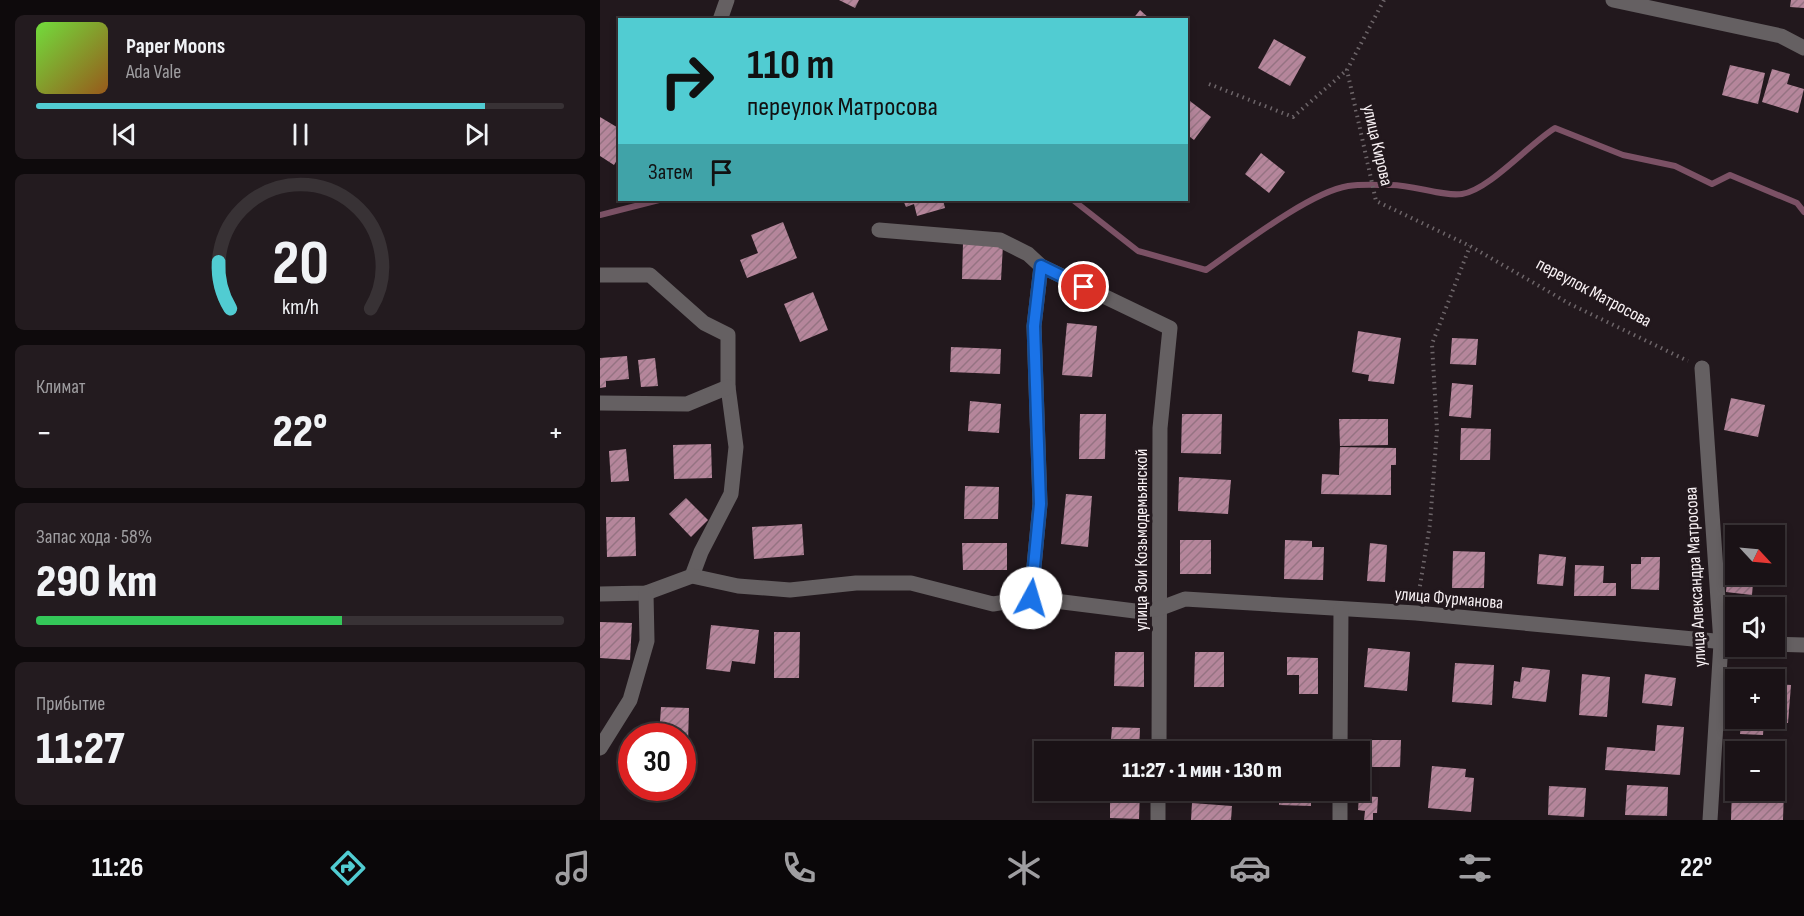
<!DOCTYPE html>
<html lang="ru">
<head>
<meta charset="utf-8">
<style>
  body { margin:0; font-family:"Sofia Sans Condensed",sans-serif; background:#231b1f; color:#f1f3f6; height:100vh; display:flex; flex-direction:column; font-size:22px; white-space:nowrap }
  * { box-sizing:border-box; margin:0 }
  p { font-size:20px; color:#9f9ea1 }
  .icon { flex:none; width:33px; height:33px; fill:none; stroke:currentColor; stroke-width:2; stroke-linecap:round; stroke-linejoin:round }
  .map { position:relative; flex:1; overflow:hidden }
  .side { display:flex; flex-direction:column; gap:15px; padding:15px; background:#0e0a0c; width:600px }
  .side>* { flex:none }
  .guide { position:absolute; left:18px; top:18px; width:570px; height:183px; border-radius:0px; box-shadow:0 3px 9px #0003,0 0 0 2px #383235; background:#51ccd2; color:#111; overflow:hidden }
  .needle { width:39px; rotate:116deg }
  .controls { position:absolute; left:1125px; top:525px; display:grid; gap:12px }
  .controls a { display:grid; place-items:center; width:60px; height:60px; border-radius:0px; background:#1a1216; box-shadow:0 3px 9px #0003,0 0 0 2px #383235; font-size:30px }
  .speed { position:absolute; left:18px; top:723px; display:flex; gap:12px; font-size:30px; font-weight:700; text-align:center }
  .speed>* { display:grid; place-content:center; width:78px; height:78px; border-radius:50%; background:#1a1216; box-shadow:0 3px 9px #0003,0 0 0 2px #383235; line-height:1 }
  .speed .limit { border:9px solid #d22; background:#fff; color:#111 }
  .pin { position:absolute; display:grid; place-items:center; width:51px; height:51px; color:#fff; margin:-26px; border:3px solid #fff; border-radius:50%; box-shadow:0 2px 6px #0007 }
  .me { position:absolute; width:66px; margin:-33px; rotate:6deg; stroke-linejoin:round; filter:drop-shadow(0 0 4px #0008) }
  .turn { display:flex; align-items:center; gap:21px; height:126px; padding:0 30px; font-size:27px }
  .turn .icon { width:78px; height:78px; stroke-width:2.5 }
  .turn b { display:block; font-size:42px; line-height:51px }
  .then { display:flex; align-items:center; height:57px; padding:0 30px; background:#0003; gap:12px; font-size:22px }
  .big { font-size:45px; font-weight:800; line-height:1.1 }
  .side .tile { flex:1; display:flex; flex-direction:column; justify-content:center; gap:9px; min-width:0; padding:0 21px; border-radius:9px; background:#231b1f }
  .side .dial { align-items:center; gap:0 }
  .dial svg { height:156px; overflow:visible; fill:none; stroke:#383235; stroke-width:7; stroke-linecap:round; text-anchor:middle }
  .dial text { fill:#f1f3f6; stroke:none }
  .song { display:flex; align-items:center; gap:18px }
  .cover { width:72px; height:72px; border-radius:9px; background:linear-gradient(135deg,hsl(100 70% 55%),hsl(30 70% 35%)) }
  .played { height:6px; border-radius:3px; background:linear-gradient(90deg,#51ccd2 85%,#383235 85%) }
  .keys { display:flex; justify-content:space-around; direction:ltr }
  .heat { display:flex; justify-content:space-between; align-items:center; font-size:33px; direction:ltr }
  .charge { height:9px; border-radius:4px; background:linear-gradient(90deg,#34c759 58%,#383235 0) }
  .trip { position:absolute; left:434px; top:741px; width:336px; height:60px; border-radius:0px; background:#1a1216; box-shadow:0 3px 9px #0003,0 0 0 2px #383235; font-weight:800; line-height:60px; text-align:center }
  .dock { display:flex; height:96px; justify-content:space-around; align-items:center; background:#0a0709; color:#9f9ea1 }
  .dock .icon { width:42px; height:42px }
  .dock .current { color:#51ccd2 }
  .dock b { font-size:27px; color:#f1f3f6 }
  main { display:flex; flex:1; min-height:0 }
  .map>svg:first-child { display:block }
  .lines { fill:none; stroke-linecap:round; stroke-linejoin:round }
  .stream { stroke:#7b5165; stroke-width:6 }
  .building { fill:url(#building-hatch) }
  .path { stroke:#6d6569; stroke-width:4; stroke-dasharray:1.5 4.5; stroke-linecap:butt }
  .minor { stroke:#656062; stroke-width:15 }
  .route-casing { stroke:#114b97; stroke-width:15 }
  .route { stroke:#1a73e8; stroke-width:10 }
  .labels { text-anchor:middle; stroke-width:6; stroke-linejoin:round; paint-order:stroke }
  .street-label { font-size:18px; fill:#f8f1f4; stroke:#22181d }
</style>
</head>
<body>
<main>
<section class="side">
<div class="tile">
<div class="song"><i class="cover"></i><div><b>Paper Moons</b><p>Ada Vale</p></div></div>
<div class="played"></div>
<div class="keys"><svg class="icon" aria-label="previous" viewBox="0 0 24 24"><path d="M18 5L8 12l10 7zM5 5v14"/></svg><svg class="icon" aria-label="pause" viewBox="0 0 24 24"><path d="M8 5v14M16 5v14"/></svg><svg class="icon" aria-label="next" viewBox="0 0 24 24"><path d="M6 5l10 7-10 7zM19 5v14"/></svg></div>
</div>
<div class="tile dial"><svg viewBox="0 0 100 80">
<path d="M14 69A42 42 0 1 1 86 69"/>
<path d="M14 69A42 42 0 0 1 8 45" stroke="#51ccd2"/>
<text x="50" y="56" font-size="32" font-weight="700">20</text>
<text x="50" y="72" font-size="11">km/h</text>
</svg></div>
<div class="tile"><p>Климат</p>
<div class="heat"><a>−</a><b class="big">22°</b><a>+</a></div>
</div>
<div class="tile"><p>Запас хода · 58%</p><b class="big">290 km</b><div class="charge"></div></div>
<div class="tile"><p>Прибытие</p><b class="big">11:27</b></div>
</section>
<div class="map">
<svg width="1204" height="820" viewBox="0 0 1204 820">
  <defs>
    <pattern id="building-hatch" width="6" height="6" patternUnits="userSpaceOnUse" patternTransform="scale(1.5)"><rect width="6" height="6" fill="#b5869b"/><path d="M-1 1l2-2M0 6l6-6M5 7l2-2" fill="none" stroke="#957382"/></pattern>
  </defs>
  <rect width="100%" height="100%" fill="#22181d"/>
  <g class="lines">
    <g class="stream">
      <path d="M473 200 538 251 606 270C639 247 710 192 748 186 761 184 776 185 789 185 811 184 843 197 862 194 889 190 929 144 955 128L1023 155 1075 166 1112 184 1130 175 1197 203 1204 212"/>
      <polyline points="0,215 59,200"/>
    </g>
  </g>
  <g class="building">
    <polygon points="239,0 259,0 255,8"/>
    <polygon points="1191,0 1204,0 1204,8 1190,7"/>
    <polygon points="540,10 551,20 532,20"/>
    <polygon points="674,39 706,57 690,86 658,68"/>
    <polygon points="1130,65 1165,73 1158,104 1122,95"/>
    <polygon points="1172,69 1190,74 1187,84 1204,89 1198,113 1162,102"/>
    <polygon points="586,98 611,117 594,140 586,134"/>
    <polygon points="0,117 20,129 20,155 14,165 0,156"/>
    <polygon points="661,153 685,172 669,193 645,174"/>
    <polygon points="303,200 343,200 345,208 317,216 314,204 306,207"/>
    <polygon points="183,222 197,258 147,278 140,260 158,253 151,235"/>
    <polygon points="363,243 403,245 401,280 362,279"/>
    <polygon points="213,292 228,330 200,342 184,304"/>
    <polygon points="467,323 497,326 492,377 462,375"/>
    <polygon points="758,331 801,338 794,384 768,381 769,375 752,372"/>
    <polygon points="852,338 878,339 876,365 850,364"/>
    <polygon points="351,347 401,349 400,374 350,372"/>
    <polygon points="27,356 29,379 6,381 6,387 0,388 0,358"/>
    <polygon points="55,358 58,386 41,387 38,360"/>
    <polygon points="852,383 873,385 871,418 849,416"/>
    <polygon points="1131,398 1165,405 1158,437 1124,430"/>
    <polygon points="370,401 401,404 399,433 368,431"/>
    <polygon points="480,414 506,414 505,459 479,459"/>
    <polygon points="582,414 622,414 621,454 581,453"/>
    <polygon points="739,419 788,419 788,445 740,446"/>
    <polygon points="861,428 891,429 890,460 860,460"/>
    <polygon points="111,444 112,478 74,479 73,445"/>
    <polygon points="740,447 796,448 796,465 791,465 791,495 721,494 722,474 739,475"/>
    <polygon points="26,449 29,481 11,482 9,451"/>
    <polygon points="579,477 631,480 628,514 578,511"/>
    <polygon points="365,486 399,487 398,519 364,519"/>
    <polygon points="466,494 492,496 488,547 461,544"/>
    <polygon points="86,498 108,520 91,537 69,514"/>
    <polygon points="6,517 35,517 36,556 7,557"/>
    <polygon points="202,524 204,555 154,559 152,527"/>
    <rect x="580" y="540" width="31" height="34"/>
    <polygon points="685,540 712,541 712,547 724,547 723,580 684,579"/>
    <polygon points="362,543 407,543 407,570 363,570"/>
    <polygon points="770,543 787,545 785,582 767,581"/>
    <polygon points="853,551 885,552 884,588 852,588"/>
    <polygon points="939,554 966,557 963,586 937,584"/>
    <polygon points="1041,557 1060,557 1059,590 1031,589 1031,564 1041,564"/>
    <polygon points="1129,561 1136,562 1136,574 1160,575 1159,583 1153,583 1152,595 1126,592"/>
    <polygon points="975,565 1004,566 1003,583 1016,583 1016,596 974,596"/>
    <polygon points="0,622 32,623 30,660 0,658"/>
    <polygon points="111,625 159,630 155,664 132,661 130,672 106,669"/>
    <polygon points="174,632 200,632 199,678 174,678"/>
    <polygon points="768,648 810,652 807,691 764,687"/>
    <polygon points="515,652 544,652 544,687 514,686"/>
    <polygon points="595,652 624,652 624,687 594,687"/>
    <polygon points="687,657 718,658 718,694 699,694 699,675 687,675"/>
    <polygon points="855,663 894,665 892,705 852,702"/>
    <polygon points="922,667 950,670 946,702 912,698 914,681 920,682"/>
    <polygon points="982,674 1010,677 1007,717 979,715"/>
    <polygon points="1045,674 1076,678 1072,706 1042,703"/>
    <polygon points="1174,684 1191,685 1188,723 1164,721 1163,735 1140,734 1141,718 1174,718"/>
    <polygon points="61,707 89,708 88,744 82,744 82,736 59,736"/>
    <polygon points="1057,725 1084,727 1080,775 1005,770 1007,747 1055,751"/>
    <polygon points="512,727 540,728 539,752 510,752"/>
    <polygon points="769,740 801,740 800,767 769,767"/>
    <polygon points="832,766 866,769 865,777 874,778 871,812 828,808"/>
    <polygon points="1027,785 1068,787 1067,816 1025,815"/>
    <polygon points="949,786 986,788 984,817 948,815"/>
    <polygon points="1132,788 1136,790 1184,790 1183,820 1131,820"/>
    <polygon points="510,790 540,790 539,819 510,818"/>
    <polygon points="588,790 630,790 629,800 587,798"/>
    <polygon points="679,790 711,790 711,806 679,805"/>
    <polygon points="759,796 778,797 777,813 773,813 773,820 764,820 765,811 758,810"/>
    <polygon points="592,803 632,806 631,820 591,820"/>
  </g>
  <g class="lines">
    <g class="path">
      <polyline points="784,0 747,70 776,201 870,246 970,304 1088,361"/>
      <polyline points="609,84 693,117 747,70"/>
      <polyline points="818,598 830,524 837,430 832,344 870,246"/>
    </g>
    <g class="minor">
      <polyline points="1013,0 1181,36 1204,48"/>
      <polyline points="120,20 127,0"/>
      <polyline points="279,230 400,240 428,254 441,266 570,328 560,428 559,752"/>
      <polyline points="0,275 50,275 104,323 128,335 128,387 136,447 131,494 101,552 92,576"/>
      <polyline points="1102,368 1121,643 1110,820"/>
      <polyline points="0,403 87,404 128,387"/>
      <polyline points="0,594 46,593 92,576 138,586 190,590 256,583 311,583 393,604 431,598 535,611 561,608 585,599 816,613 1136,643"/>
      <polyline points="431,598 440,504 434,326 441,266"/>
      <polyline points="1174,644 1204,645"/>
      <polyline points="0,748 30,700 47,641 46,593"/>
      <polyline points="740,752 741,609"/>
      <polyline points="558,820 558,790"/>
      <polyline points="740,820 740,790"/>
    </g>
  </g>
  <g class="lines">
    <defs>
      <polyline id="route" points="431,598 440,504 434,326 441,266 484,287"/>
    </defs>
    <use href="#route" class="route-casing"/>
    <use href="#route" class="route"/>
  </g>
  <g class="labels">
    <g class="street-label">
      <text transform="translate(778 145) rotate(77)" y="6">улица Кирова</text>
      <text transform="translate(994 292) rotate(28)" y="6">переулок Матросова</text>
      <text transform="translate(541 540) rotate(-90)" y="6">улица Зои Козьмодемьянской</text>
      <text transform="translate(1095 577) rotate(-93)" y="6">улица Александра Матросова</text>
      <text transform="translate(849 598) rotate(5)" y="6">улица Фурманова</text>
    </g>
  </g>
</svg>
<div class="controls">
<a><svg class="needle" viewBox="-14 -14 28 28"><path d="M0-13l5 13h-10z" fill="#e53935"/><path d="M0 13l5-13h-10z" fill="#9f9ea1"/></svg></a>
<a><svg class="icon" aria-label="sound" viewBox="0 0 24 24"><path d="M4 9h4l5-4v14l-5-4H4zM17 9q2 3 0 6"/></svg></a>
<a>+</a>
<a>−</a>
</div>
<div class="speed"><div class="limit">30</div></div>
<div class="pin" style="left:484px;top:287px;background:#d93025"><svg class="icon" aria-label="arrive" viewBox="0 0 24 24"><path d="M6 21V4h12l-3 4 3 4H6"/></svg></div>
<svg class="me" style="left:431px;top:598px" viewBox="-20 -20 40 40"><circle r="19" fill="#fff"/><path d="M0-13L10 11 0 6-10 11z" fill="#1a73e8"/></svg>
<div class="trip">11:27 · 1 мин · 130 m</div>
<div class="guide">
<div class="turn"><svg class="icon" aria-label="right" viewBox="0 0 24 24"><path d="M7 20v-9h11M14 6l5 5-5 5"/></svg><div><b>110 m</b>переулок Матросова</div></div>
<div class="then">Затем<svg class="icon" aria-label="arrive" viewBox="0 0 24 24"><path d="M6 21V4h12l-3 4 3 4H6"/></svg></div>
</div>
</div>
</main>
<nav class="dock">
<b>11:26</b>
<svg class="icon current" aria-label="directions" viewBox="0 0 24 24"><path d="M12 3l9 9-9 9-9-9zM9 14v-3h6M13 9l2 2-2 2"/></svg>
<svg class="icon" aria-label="music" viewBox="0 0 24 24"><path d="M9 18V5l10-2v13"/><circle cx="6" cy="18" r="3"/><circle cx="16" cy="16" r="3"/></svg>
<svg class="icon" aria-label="phone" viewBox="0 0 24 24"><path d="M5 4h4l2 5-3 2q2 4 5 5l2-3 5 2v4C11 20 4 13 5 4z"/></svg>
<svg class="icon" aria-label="climate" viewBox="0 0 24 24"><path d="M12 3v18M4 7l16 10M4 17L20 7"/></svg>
<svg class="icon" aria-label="car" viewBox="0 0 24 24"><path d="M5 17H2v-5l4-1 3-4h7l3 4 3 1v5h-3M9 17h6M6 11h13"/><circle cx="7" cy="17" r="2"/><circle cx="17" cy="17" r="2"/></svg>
<svg class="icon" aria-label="filters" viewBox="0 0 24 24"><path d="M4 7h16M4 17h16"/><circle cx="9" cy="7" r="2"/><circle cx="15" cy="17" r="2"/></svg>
<b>22°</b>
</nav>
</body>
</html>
